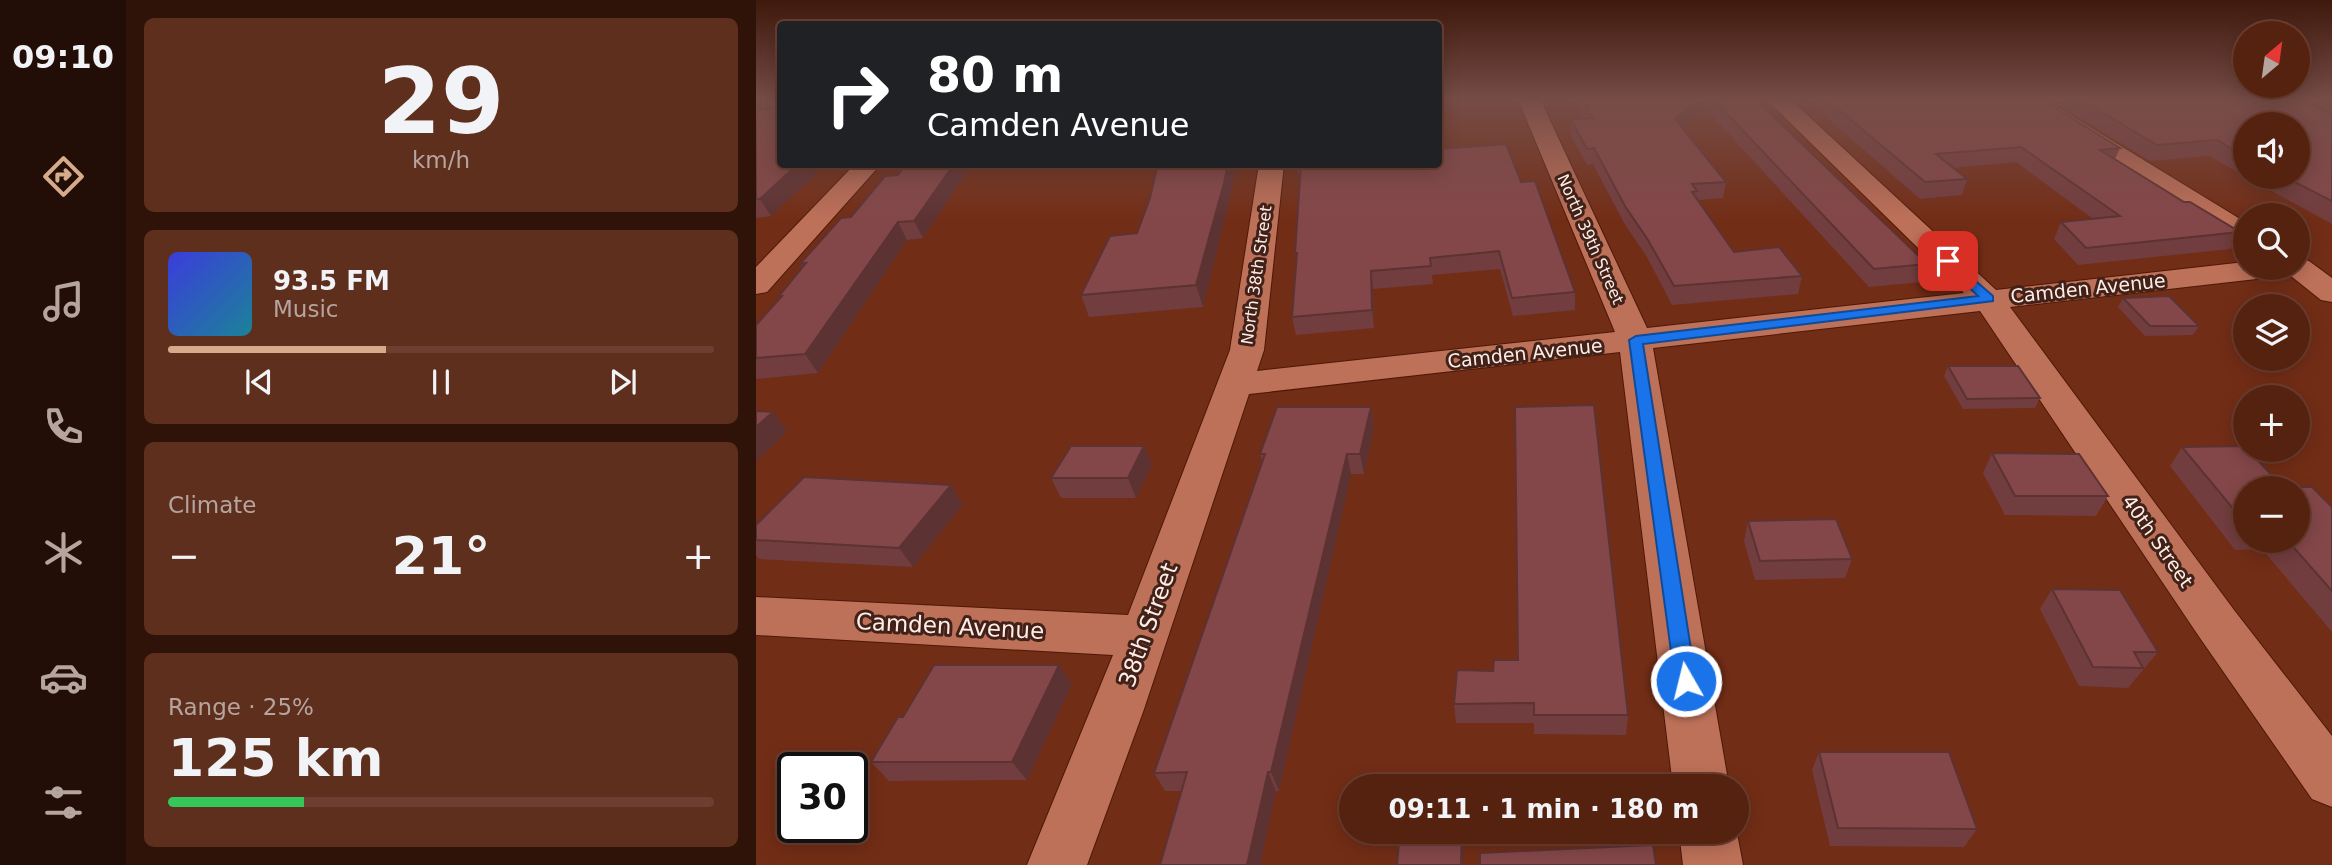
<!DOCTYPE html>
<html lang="en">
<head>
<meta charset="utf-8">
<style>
  body { margin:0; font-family:"DejaVu Sans",sans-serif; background:#5f2f1e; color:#f1f3f6; height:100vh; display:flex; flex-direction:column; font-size:26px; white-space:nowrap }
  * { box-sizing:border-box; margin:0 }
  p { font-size:23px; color:#b6a49f }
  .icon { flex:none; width:38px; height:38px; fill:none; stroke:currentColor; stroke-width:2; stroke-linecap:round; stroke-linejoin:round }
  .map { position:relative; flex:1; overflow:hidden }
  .sheet { display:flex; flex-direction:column; gap:18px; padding:18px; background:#2f1309; width:630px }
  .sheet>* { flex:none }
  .banner { position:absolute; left:21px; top:21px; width:665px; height:147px; border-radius:7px; box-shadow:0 4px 18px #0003,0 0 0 2px #6c3f30; background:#202124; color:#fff; overflow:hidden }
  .needle { width:46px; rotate:29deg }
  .fabs { position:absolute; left:1477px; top:21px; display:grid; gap:14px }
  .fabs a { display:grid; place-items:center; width:77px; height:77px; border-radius:50%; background:#562210; box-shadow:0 4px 18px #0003,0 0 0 2px #6c3f30; font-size:35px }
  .speed { position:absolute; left:21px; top:752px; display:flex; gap:14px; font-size:35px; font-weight:700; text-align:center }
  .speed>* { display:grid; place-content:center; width:91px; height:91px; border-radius:50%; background:#562210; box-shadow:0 4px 18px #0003,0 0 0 2px #6c3f30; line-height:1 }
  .speed .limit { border:4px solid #111; border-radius:10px; background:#fff; color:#111 }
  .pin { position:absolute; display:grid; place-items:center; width:60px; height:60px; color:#fff; margin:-30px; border-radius:14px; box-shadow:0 4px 10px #0006 }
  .me { position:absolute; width:77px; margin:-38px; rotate:352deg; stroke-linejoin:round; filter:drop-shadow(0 0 5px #0008) }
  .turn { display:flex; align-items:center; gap:24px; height:147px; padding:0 35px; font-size:32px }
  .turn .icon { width:91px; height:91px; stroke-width:2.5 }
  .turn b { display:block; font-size:49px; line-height:60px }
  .big { font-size:52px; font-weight:700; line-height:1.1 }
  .sheet .widget { flex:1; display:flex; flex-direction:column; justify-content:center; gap:10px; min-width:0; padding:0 24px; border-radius:10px; background:#5f2f1e }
  .sheet .dial { align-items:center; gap:0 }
  .dial b { font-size:91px; line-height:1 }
  .song { display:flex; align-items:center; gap:21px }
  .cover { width:84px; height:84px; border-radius:10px; background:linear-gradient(135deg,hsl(240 70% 55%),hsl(190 70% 35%)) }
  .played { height:7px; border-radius:4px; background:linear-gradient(90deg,#d6ab8b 40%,#6c3f30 40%) }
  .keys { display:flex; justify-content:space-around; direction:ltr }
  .heat { display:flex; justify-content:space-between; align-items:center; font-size:38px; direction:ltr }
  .charge { height:10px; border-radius:5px; background:linear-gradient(90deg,#34c759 25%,#6c3f30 0) }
  .trip { position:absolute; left:583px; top:774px; width:410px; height:70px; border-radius:35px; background:#562210; box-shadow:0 4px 18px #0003,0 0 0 2px #6c3f30; font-weight:700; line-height:70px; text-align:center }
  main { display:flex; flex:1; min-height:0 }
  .tabs { display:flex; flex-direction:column; width:126px; justify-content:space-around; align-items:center; background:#220e06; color:#b6a49f }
  .tabs .icon { width:49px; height:49px }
  .tabs .on { color:#d6ab8b }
  .tabs b { font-size:32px; color:#f1f3f6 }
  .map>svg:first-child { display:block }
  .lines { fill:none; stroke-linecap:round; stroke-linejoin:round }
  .minor-casing { stroke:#4d1907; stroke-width:2 }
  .minor { fill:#be7159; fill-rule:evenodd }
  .wall { fill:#723d3f; fill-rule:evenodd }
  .shaded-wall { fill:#5c3233 }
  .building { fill:#844749; stroke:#5c3233; stroke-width:2 }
  .route { fill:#1a73e8; stroke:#114b97; stroke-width:2 }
  .labels { text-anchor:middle; stroke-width:6; stroke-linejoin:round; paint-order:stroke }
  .far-street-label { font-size:16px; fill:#feede7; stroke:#422218 }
  .street-label { font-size:19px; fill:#feede7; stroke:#422218 }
  .near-street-label { font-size:23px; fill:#feede7; stroke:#422218 }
</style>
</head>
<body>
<main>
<nav class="tabs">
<b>09:10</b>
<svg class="icon on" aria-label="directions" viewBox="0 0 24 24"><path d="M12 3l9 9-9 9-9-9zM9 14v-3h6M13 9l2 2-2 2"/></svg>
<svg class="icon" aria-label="music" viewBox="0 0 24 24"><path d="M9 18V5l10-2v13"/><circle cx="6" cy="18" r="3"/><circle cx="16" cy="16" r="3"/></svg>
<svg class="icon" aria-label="phone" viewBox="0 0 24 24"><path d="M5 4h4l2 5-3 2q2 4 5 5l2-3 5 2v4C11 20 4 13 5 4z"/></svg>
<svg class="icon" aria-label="climate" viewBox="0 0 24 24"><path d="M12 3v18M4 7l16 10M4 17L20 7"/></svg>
<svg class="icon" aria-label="car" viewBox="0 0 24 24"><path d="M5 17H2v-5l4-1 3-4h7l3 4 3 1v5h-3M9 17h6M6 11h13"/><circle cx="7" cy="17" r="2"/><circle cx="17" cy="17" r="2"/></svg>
<svg class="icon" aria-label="filters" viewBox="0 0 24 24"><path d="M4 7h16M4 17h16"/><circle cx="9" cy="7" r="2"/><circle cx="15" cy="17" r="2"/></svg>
</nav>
<section class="sheet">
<div class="widget dial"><b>29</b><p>km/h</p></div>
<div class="widget">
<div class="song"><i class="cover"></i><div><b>93.5 FM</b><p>Music</p></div></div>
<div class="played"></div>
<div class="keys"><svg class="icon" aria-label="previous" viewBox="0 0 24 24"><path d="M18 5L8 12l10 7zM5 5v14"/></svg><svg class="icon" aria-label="pause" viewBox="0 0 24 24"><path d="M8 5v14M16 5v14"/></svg><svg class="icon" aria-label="next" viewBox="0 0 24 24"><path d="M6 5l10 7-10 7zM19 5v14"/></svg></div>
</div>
<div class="widget"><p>Climate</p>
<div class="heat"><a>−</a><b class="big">21°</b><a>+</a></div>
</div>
<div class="widget"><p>Range · 25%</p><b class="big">125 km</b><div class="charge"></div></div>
</section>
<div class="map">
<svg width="1576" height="865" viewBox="0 0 1576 865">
  <rect width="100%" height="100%" fill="#722d16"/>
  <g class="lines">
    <defs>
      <g id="minor">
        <polygon points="762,99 784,99 891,328 1208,293 1010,99 1034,99 1240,290 1489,262 1489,268 1542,268 1542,258 1553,261 1576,278 1576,302 1565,300 1530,272 1518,277 1254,307 1478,610 1576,736 1576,807 1556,799 1444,638 1224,311 897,348 973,786 917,786 864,352 493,394 387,712 331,865 271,865 357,655 0,635 0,597 372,615 474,350 503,164 528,164 508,350 501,371 859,332"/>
        <polygon points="1261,99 1288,99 1489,222 1489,242 1479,240"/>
        <polygon points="99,164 125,164 11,292 0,294 0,267"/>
        <polygon points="980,828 987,865 927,865 923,831 980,831"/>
      </g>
    </defs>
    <use href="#minor" class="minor-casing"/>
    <use href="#minor" class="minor"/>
  </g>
  <g class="wall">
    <polygon points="0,99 24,99 15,216 0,218 0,110 17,109 17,107 0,108"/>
    <polygon points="817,99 999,99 1171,264 1165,282 1113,287 949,108 926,128 970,182 967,198 942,200 978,252 1046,276 1042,294 916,305 891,257 868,223 837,164 831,165 815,136 815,120 828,119"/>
    <polygon points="1050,99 1285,99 1364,148 1359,159 1428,202 1484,232 1474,249 1322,265 1298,239 1305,222 1337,219 1260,162 1197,168 1211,179 1206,195 1164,199"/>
    <polygon points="1294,99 1541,99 1576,114 1576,224 1490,177 1542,177 1489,124 1489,176 1453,156 1394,161"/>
    <polygon points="1550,99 1576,99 1576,113"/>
    <polygon points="150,164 216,164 167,238 151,240 62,373 0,379 0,325 24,298 23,296 47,268 44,264 142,175"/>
    <polygon points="402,164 480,164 473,202 447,307 333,317 325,295 381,233 394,198"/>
    <polygon points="540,164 682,164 765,182 819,292 819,310 757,316 744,269 676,275 677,284 617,289 618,328 540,335 536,317 541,262 539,253 544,180"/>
    <polygon points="1367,298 1443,326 1437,335 1389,336 1362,307"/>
    <polygon points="1192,366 1284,398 1279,408 1207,409 1188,376"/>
    <polygon points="615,407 618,427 608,474 595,474 523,791 520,791 504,865 404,865 426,791 409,791 398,773 506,460 504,454"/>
    <polygon points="388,446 396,465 380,498 305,498 295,478"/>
    <path d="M1426 447 1576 507V632L1506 549 1479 550 1414 466ZM1489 488 1542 541H1489Z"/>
    <polygon points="1236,453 1352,496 1340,516 1249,515 1227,473"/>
    <polygon points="195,485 207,504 157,567 3,559 0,555 0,525"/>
    <polygon points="992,521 1096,559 1089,578 999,580 988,541"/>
    <polygon points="1296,589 1402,652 1372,688 1323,686 1284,609"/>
    <polygon points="303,665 316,684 271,780 133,781 115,762 147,717"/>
    <polygon points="701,670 872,715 870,735 778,734 778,723 700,723 698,704"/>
    <polygon points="1063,752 1221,829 1208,847 1074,846 1056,770"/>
  </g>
  <g class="shaded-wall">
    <polygon points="943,99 950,99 949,108 918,135 919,119"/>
    <polygon points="42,164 70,164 15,216 4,199"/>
    <polygon points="198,164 216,164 167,238 158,221"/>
    <polygon points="472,164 480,164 473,202 447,307 440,285"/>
    <polygon points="142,222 151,240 62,373 49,354"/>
    <polygon points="615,271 617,289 618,328 616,310"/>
    <polygon points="615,407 618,427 608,474 604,454"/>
    <polygon points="17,412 31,432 0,461 0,427"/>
    <polygon points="388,446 396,465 380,498 372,478"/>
    <polygon points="591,454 595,474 523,791 515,772"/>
    <polygon points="195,485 207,504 157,567 143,548"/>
    <polygon points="303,665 316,684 271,780 256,762"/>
    <polygon points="512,772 520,791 504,865 491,865"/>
    <polygon points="706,831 708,831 707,865 705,865"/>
  </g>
  <g class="building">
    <polygon points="17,99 24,99 24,164 42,164 4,199 0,199 0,110 17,109"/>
    <polygon points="826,99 943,99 919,119 970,182 936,184 941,191 936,192 978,252 1023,247 1046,276 918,286 892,240 869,206 838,148 831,149 815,120 837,118"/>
    <polygon points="957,99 999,99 1171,264 1118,269"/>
    <polygon points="1070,99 1285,99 1364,148 1344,150 1428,202 1434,202 1484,232 1330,248 1305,222 1364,216 1265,147 1180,154 1211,179 1169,182"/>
    <polygon points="1324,99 1541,99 1576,114 1576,201 1529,177 1542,177 1542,124 1489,124 1489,156 1461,140 1401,145"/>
    <polygon points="750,144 765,182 779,181 819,292 756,298 743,251 674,258 675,266 615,271 616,310 536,317 541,253 539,253 545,164 682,164 682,149"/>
    <polygon points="150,164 198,164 158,221 142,222 49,354 0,358 0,325 26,296 23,296 50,263 44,264 85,218 95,217 129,176 142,175"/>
    <polygon points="402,164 472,164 468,183 440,285 325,295 354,236 381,233 394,198"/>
    <polygon points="1413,296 1443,326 1394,326 1367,298"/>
    <polygon points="1192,366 1262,366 1284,398 1211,399"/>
    <polygon points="838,405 872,715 778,715 778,703 698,704 701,670 737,671 738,660 762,660 759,407"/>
    <polygon points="521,407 615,407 604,454 591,454 515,772 512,772 491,865 404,865 431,772 398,773 509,454 504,454"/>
    <polygon points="0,411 17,412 0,427"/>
    <polygon points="315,446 388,446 372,478 295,478"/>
    <polygon points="1489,446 1489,450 1492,450 1527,487 1556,487 1576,507 1576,591 1532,541 1542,541 1542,488 1489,488 1489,523 1426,447"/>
    <polygon points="1236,453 1323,454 1352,496 1259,496"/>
    <polygon points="48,477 195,485 143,548 0,540 0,525"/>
    <polygon points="1080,519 1096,559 1004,561 992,521"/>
    <polygon points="1296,589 1364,590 1402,652 1378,652 1387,668 1337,667"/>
    <polygon points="178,665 303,665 256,762 115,762 142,717 147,717"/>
    <polygon points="1063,752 1193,752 1221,829 1082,828"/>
    <polygon points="644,831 706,831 705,865 641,865"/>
    <polygon points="897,845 900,865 724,865 724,853"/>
  </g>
  <linearGradient id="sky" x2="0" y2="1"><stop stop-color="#3f190c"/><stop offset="0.45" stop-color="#764c47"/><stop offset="1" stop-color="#764c47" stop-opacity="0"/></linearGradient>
  <rect width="1576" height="221" fill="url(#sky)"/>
  <polygon class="route" points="1192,257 1237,296 1237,301 887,344 940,681 937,687 930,690 922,687 919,681 873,340 880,336 1222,296 1187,263 1187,258"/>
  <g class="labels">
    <g class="far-street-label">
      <text transform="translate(835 239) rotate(66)" y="6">North 39th Street</text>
      <text transform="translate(500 275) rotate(-82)" y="6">North 38th Street</text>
    </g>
    <g class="street-label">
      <text transform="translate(1332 288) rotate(-6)" y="7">Camden Avenue</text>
      <text transform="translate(769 353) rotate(-6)" y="7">Camden Avenue</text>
      <text transform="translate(1402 541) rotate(55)" y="7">40th Street</text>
    </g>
    <g class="near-street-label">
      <text transform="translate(392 625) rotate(-70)" y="8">38th Street</text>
      <text transform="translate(194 626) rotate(3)" y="8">Camden Avenue</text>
    </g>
  </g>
</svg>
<div class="fabs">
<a><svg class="needle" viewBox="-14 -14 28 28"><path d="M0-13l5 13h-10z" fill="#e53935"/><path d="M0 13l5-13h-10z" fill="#b6a49f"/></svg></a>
<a><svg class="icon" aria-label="sound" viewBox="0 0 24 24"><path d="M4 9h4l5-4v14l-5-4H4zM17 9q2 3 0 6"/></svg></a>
<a><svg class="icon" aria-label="search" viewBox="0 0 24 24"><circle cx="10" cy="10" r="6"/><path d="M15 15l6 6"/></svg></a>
<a><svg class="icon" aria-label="layers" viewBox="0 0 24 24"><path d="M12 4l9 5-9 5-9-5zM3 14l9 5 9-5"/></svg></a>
<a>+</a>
<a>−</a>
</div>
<div class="speed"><div class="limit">30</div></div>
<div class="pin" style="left:1192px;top:261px;background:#d93025"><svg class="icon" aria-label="arrive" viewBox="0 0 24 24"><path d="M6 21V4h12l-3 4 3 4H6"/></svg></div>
<svg class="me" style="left:930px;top:681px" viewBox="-20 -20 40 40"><circle r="17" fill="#1a73e8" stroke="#fff" stroke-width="3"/><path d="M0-11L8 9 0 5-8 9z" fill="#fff"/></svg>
<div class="trip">09:11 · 1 min · 180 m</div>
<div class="banner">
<div class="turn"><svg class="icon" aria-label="right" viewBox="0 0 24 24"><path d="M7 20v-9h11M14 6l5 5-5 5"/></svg><div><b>80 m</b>Camden Avenue</div></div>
</div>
</div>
</main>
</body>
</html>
